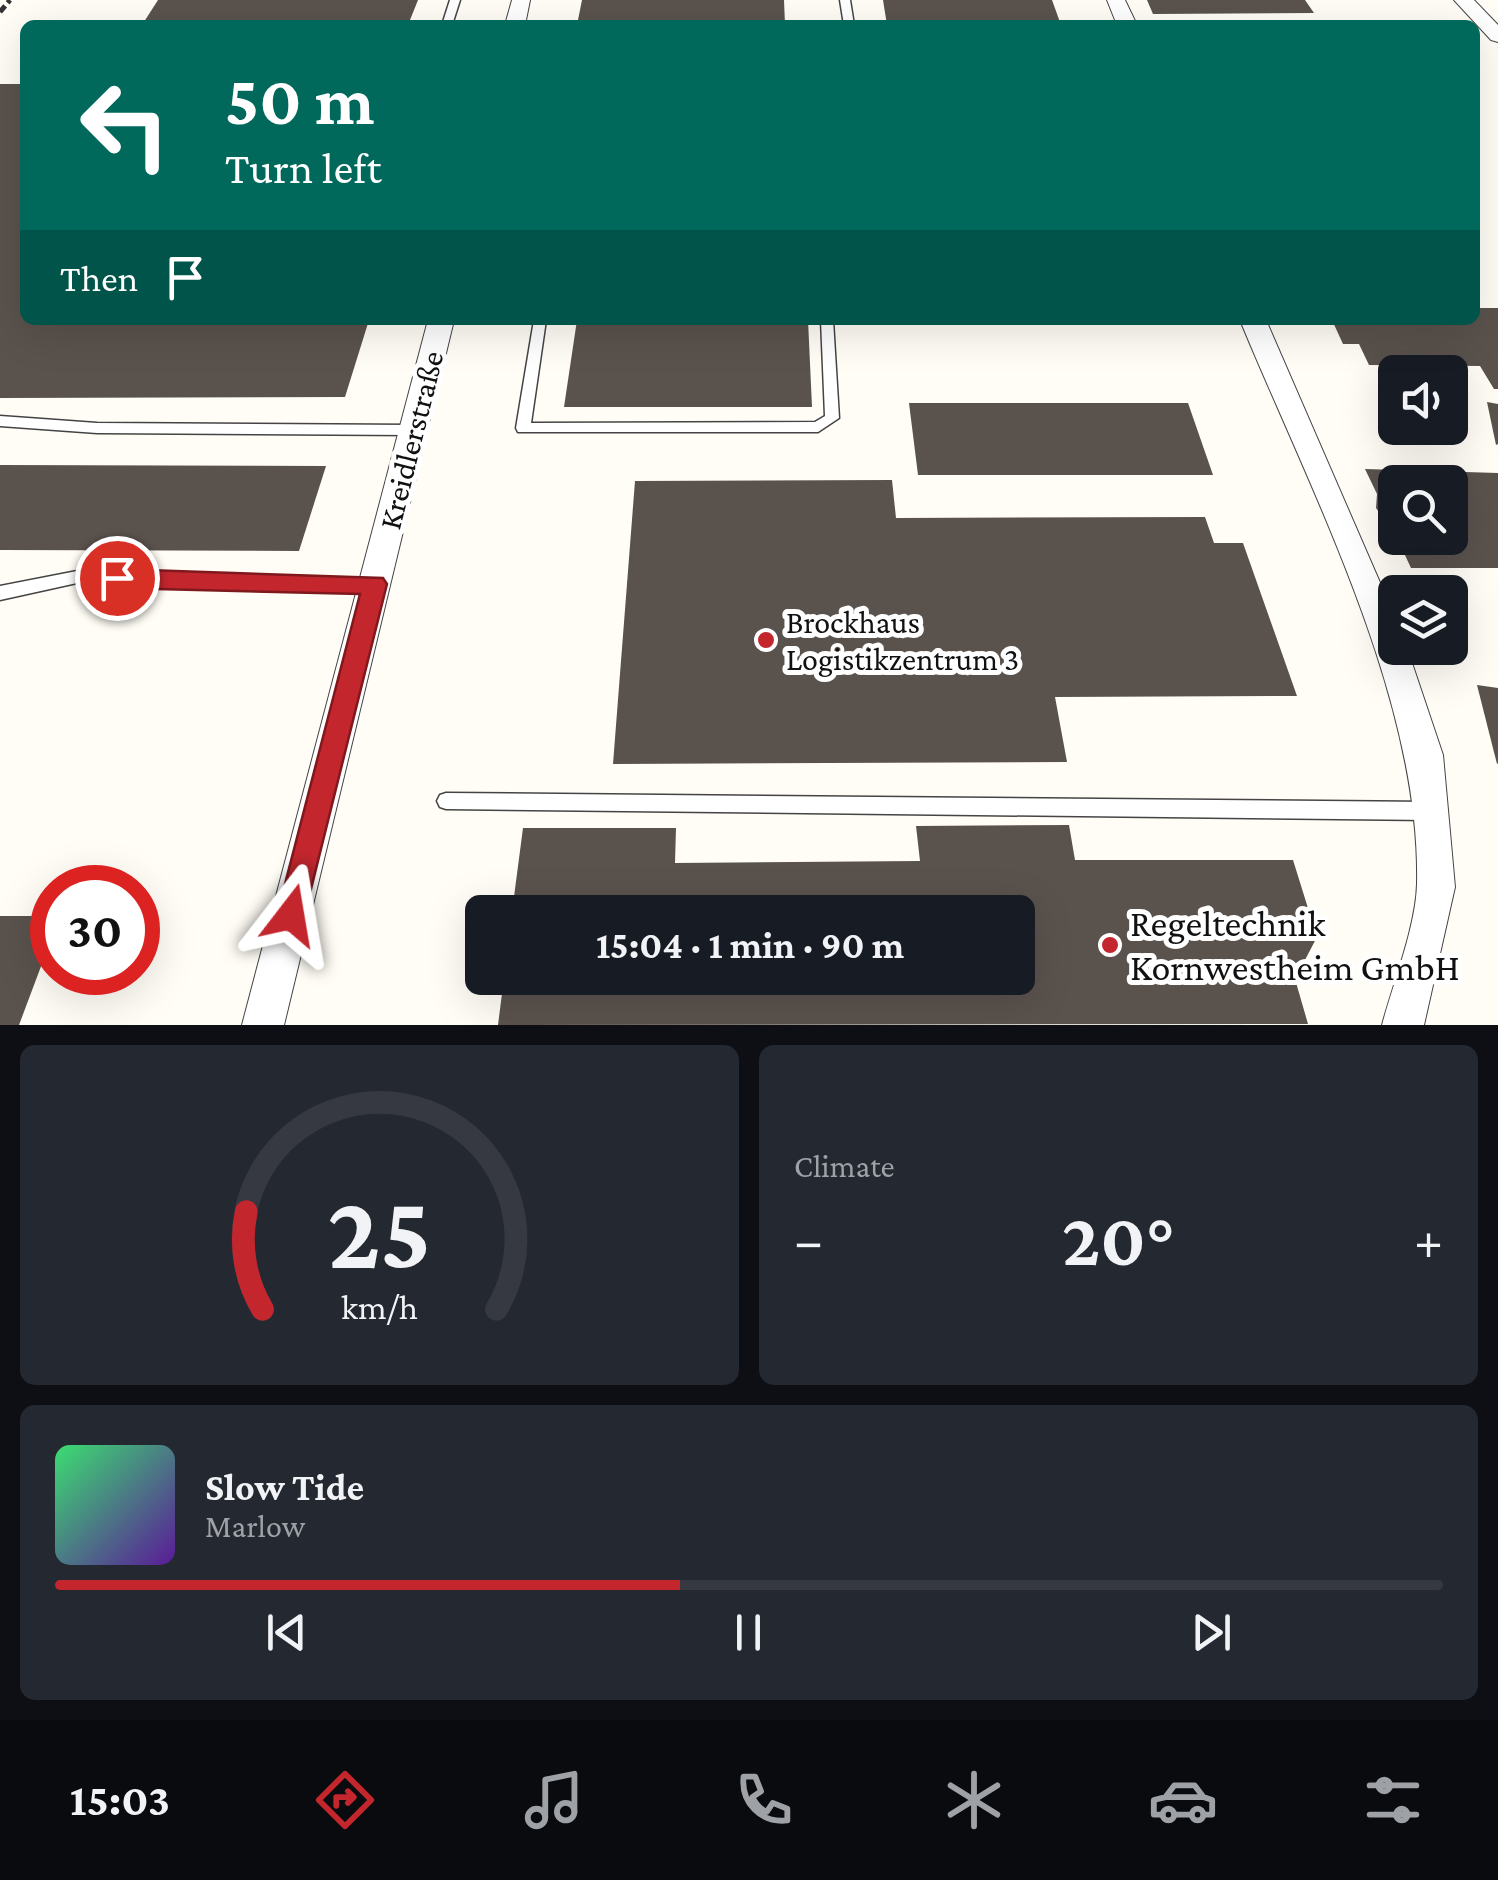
<!DOCTYPE html>
<html lang="en">
<head>
<meta charset="utf-8">
<style>
  body { margin:0; font-family:"Crimson Pro",serif; background:#242831; color:#f1f3f6; height:100vh; display:flex; flex-direction:column; font-size:38px; white-space:nowrap }
  * { box-sizing:border-box; margin:0 }
  p { font-size:32px; color:#9ea1a6 }
  .icon { flex:none; width:55px; height:55px; fill:none; stroke:currentColor; stroke-width:2; stroke-linecap:round; stroke-linejoin:round }
  .map { position:relative; height:1025px; overflow:hidden }
  .sheet { display:flex; flex-direction:column; gap:20px; padding:20px; background:#0d0f14; flex:1 }
  .sheet>* { flex:none }
  .banner { position:absolute; left:20px; top:20px; width:1460px; height:305px; border-radius:15px; box-shadow:0 10px 40px #0002; background:#00695c; color:#fff; overflow:hidden }
  .fabs { position:absolute; left:1378px; top:355px; display:grid; gap:20px }
  .fabs a { display:grid; place-items:center; width:90px; height:90px; border-radius:15px; background:#171b24; box-shadow:0 10px 40px #0002; font-size:50px }
  .speed { position:absolute; left:30px; top:865px; display:flex; gap:20px; font-size:50px; font-weight:700; text-align:center }
  .speed>* { display:grid; place-content:center; width:130px; height:130px; border-radius:50%; background:#171b24; box-shadow:0 10px 40px #0002; line-height:1 }
  .speed .limit { border:15px solid #d22; background:#fff; color:#111 }
  .pin { position:absolute; display:grid; place-items:center; width:85px; height:85px; color:#fff; margin:-42px; border:5px solid #fff; border-radius:50%; box-shadow:0 2px 10px #0007 }
  .me { position:absolute; width:110px; margin:-55px; rotate:14deg; stroke-linejoin:round; filter:drop-shadow(0 0 8px #0008) }
  .turn { display:flex; align-items:center; gap:35px; height:210px; padding:0 40px; font-size:45px }
  .turn .icon { width:130px; height:130px; stroke-width:2.5 }
  .turn b { display:block; font-size:70px; line-height:85px }
  .then { display:flex; align-items:center; height:95px; padding:0 40px; background:#0003; gap:20px; font-size:38px }
  .big { font-size:75px; font-weight:700; line-height:1.1 }
  .sheet .tile { flex:1; display:flex; flex-direction:column; justify-content:center; gap:15px; min-width:0; padding:0 35px; border-radius:15px; background:#242831 }
  .sheet .dial { align-items:center; gap:0 }
  .dial svg { height:260px; overflow:visible; fill:none; stroke:#363941; stroke-width:7; stroke-linecap:round; text-anchor:middle }
  .dial text { fill:#f1f3f6; stroke:none }
  .song { display:flex; align-items:center; gap:30px }
  .cover { width:120px; height:120px; border-radius:15px; background:linear-gradient(135deg,hsl(140 70% 55%),hsl(270 70% 35%)) }
  .played { height:10px; border-radius:5px; background:linear-gradient(90deg,#c4262e 45%,#363941 45%) }
  .keys { display:flex; justify-content:space-around; direction:ltr }
  .heat { display:flex; justify-content:space-between; align-items:center; font-size:55px; direction:ltr }
  .sheet .tiles { flex:1; display:grid; gap:20px; grid-template-columns:1fr 1fr }
  .tile:last-child { grid-column:span 2 }
  .trip { position:absolute; left:465px; top:895px; width:570px; height:100px; border-radius:15px; background:#171b24; box-shadow:0 10px 40px #0002; font-weight:700; line-height:100px; text-align:center }
  .dock { display:flex; height:160px; justify-content:space-around; align-items:center; background:#090b0e; color:#9ea1a6 }
  .dock .icon { width:70px; height:70px }
  .dock .on { color:#c4262e }
  .dock b { font-size:45px; color:#f1f3f6 }
  .map>svg:first-child { display:block }
  .building { fill:#5a524d }
  .lines { fill:none; stroke-linecap:round; stroke-linejoin:round }
  .lane-casing { stroke:#444; stroke-width:3 }
  .street-casing { stroke:#444; stroke-width:2 }
  .path { stroke:#333; stroke-width:5; stroke-dasharray:8 4; stroke-linecap:butt }
  .lane { fill:#fff; fill-rule:evenodd }
  .street { fill:#fff; fill-rule:evenodd }
  .route { fill:#c4262e; stroke:#7f191e; stroke-width:2.5 }
  .poi-dot { fill:#c4262e; stroke:#fff; stroke-width:4 }
  .labels { text-anchor:middle; stroke-width:10; stroke-linejoin:round; paint-order:stroke }
  .street-label { font-size:32px; fill:#111; stroke:#fff }
  .poi-label { font-size:32px; fill:#111; stroke:#fff; text-anchor:start }
  .near-poi-label { font-size:38px; fill:#111; stroke:#fff; text-anchor:start }
</style>
</head>
<body>
<div class="map">
<svg width="1498" height="1025" viewBox="0 0 1498 1025">
  <rect width="100%" height="100%" fill="#fffdf5"/>
  <g class="building">
    <polygon points="158,0 418,0 408,25 142,25"/>
    <polygon points="582,0 784,0 785,25 577,25"/>
    <polygon points="883,0 1052,0 1061,25 887,25"/>
    <polygon points="1147,0 1305,0 1314,13 1153,14"/>
    <polygon points="0,84 25,84 25,320 369,320 345,397 0,398"/>
    <polygon points="1475,308 1498,308 1498,389 1494,389 1480,366 1369,365 1359,344 1343,344 1332,320 1475,320"/>
    <polygon points="577,320 808,320 812,407 564,407"/>
    <polygon points="1487,402 1498,404 1498,444 1496,445"/>
    <polygon points="909,403 1188,403 1213,475 918,475"/>
    <polygon points="0,465 326,466 299,551 0,550"/>
    <polygon points="1365,469 1498,473 1498,568 1411,568 1397,538 1450,538 1450,482 1395,482 1395,534 1376,508 1377,494"/>
    <polygon points="892,480 896,518 1205,517 1214,543 1243,543 1297,696 1055,697 1067,762 613,764 635,481"/>
    <polygon points="1477,685 1498,688 1498,763 1497,764"/>
    <polygon points="1069,825 1075,860 1293,860 1317,937 1295,979 1308,1024 498,1025 504,978 1018,978 1018,912 512,912 523,828 676,828 675,863 920,861 916,826"/>
    <polygon points="0,916 52,916 52,937 19,1025 0,1025"/>
  </g>
  <g class="lines">
    <defs>
      <g id="lane">
        <polygon points="450,0 460,0 452,25 442,25"/>
        <polygon points="840,0 850,0 854,25 844,25"/>
        <polygon points="534,320 546,320 531,423 815,422 825,416 821,320 833,320 839,418 818,432 518,432 516,428"/>
        <polygon points="0,416 97,423 413,425 420,430 413,435 97,433 0,426"/>
        <polygon points="77,571 375,579 381,580 383,585 381,590 375,591 77,583 0,600 0,586"/>
        <polygon points="446,793 1430,802 1436,805 1439,811 1436,817 1430,820 446,809 440,807 437,801 440,795"/>
      </g>
      <g id="street">
        <polygon points="512,0 530,0 525,25 505,25"/>
        <polygon points="1107,0 1125,0 1137,25 1117,25"/>
        <polygon points="1454,0 1474,0 1498,25 1498,42 1491,40"/>
        <polygon points="428,320 454,320 284,1025 242,1025"/>
        <path d="M1240 320H1266L1395 617V648H1407L1443 755 1455 887 1424 1025H1382C1393 984 1416 926 1417 884 1421 698 1310 490 1240 320Z"/>
      </g>
    </defs>
    <use href="#lane" class="lane-casing"/>
    <use href="#street" class="street-casing"/>
    <polyline class="path" points="0,12 10,0"/>
    <use href="#lane" class="lane"/>
    <use href="#street" class="street"/>
  </g>
  <polygon class="route" points="117,569 383,578 387,584 302,925 291,930 281,925 277,915 360,594 117,588 105,578"/>
  <g class="poi-dot">
    <circle cx="766" cy="640" r="10"/>
    <circle cx="1110" cy="945" r="10"/>
  </g>
  <g class="labels">
    <g class="street-label">
      <text transform="translate(411 440) rotate(-76)" y="11">Kreidlerstraße</text>
    </g>
    <g class="poi-label">
      <text x="786" y="633">Brockhaus<tspan x="786" dy="37">Logistikzentrum 3</tspan></text>
    </g>
    <g class="near-poi-label">
      <text x="1130" y="936">Regeltechnik<tspan x="1130" dy="44">Kornwestheim GmbH</tspan></text>
    </g>
  </g>
</svg>
<div class="fabs">
<a><svg class="icon" aria-label="sound" viewBox="0 0 24 24"><path d="M4 9h4l5-4v14l-5-4H4zM17 9q2 3 0 6"/></svg></a>
<a><svg class="icon" aria-label="search" viewBox="0 0 24 24"><circle cx="10" cy="10" r="6"/><path d="M15 15l6 6"/></svg></a>
<a><svg class="icon" aria-label="layers" viewBox="0 0 24 24"><path d="M12 4l9 5-9 5-9-5zM3 14l9 5 9-5"/></svg></a>
</div>
<div class="speed"><div class="limit">30</div></div>
<div class="pin" style="left:117px;top:578px;background:#d93025"><svg class="icon" aria-label="arrive" viewBox="0 0 24 24"><path d="M6 21V4h12l-3 4 3 4H6"/></svg></div>
<svg class="me" style="left:291px;top:915px" viewBox="-20 -20 40 40"><path d="M0-17L14 15 0 8-14 15z" fill="#c4262e" stroke="#fff" stroke-width="4"/></svg>
<div class="trip">15:04 · 1 min · 90 m</div>
<div class="banner">
<div class="turn"><svg class="icon" aria-label="left" viewBox="0 0 24 24"><path d="M17 20v-9H6M10 6l-5 5 5 5"/></svg><div><b>50 m</b>Turn left</div></div>
<div class="then">Then<svg class="icon" aria-label="arrive" viewBox="0 0 24 24"><path d="M6 21V4h12l-3 4 3 4H6"/></svg></div>
</div>
</div>
<section class="sheet">
<div class="tiles">
<div class="tile dial"><svg viewBox="0 0 100 80">
<path d="M14 69A42 42 0 1 1 86 69"/>
<path d="M14 69A42 42 0 0 1 9 39" stroke="#c4262e"/>
<text x="50" y="56" font-size="32" font-weight="700">25</text>
<text x="50" y="72" font-size="11">km/h</text>
</svg></div>
<div class="tile"><p>Climate</p>
<div class="heat"><a>−</a><b class="big">20°</b><a>+</a></div>
</div>
<div class="tile">
<div class="song"><i class="cover"></i><div><b>Slow Tide</b><p>Marlow</p></div></div>
<div class="played"></div>
<div class="keys"><svg class="icon" aria-label="previous" viewBox="0 0 24 24"><path d="M18 5L8 12l10 7zM5 5v14"/></svg><svg class="icon" aria-label="pause" viewBox="0 0 24 24"><path d="M8 5v14M16 5v14"/></svg><svg class="icon" aria-label="next" viewBox="0 0 24 24"><path d="M6 5l10 7-10 7zM19 5v14"/></svg></div>
</div>
</div>
</section>
<nav class="dock">
<b>15:03</b>
<svg class="icon on" aria-label="directions" viewBox="0 0 24 24"><path d="M12 3l9 9-9 9-9-9zM9 14v-3h6M13 9l2 2-2 2"/></svg>
<svg class="icon" aria-label="music" viewBox="0 0 24 24"><path d="M9 18V5l10-2v13"/><circle cx="6" cy="18" r="3"/><circle cx="16" cy="16" r="3"/></svg>
<svg class="icon" aria-label="phone" viewBox="0 0 24 24"><path d="M5 4h4l2 5-3 2q2 4 5 5l2-3 5 2v4C11 20 4 13 5 4z"/></svg>
<svg class="icon" aria-label="climate" viewBox="0 0 24 24"><path d="M12 3v18M4 7l16 10M4 17L20 7"/></svg>
<svg class="icon" aria-label="car" viewBox="0 0 24 24"><path d="M5 17H2v-5l4-1 3-4h7l3 4 3 1v5h-3M9 17h6M6 11h13"/><circle cx="7" cy="17" r="2"/><circle cx="17" cy="17" r="2"/></svg>
<svg class="icon" aria-label="filters" viewBox="0 0 24 24"><path d="M4 7h16M4 17h16"/><circle cx="9" cy="7" r="2"/><circle cx="15" cy="17" r="2"/></svg>
</nav>
</body>
</html>
